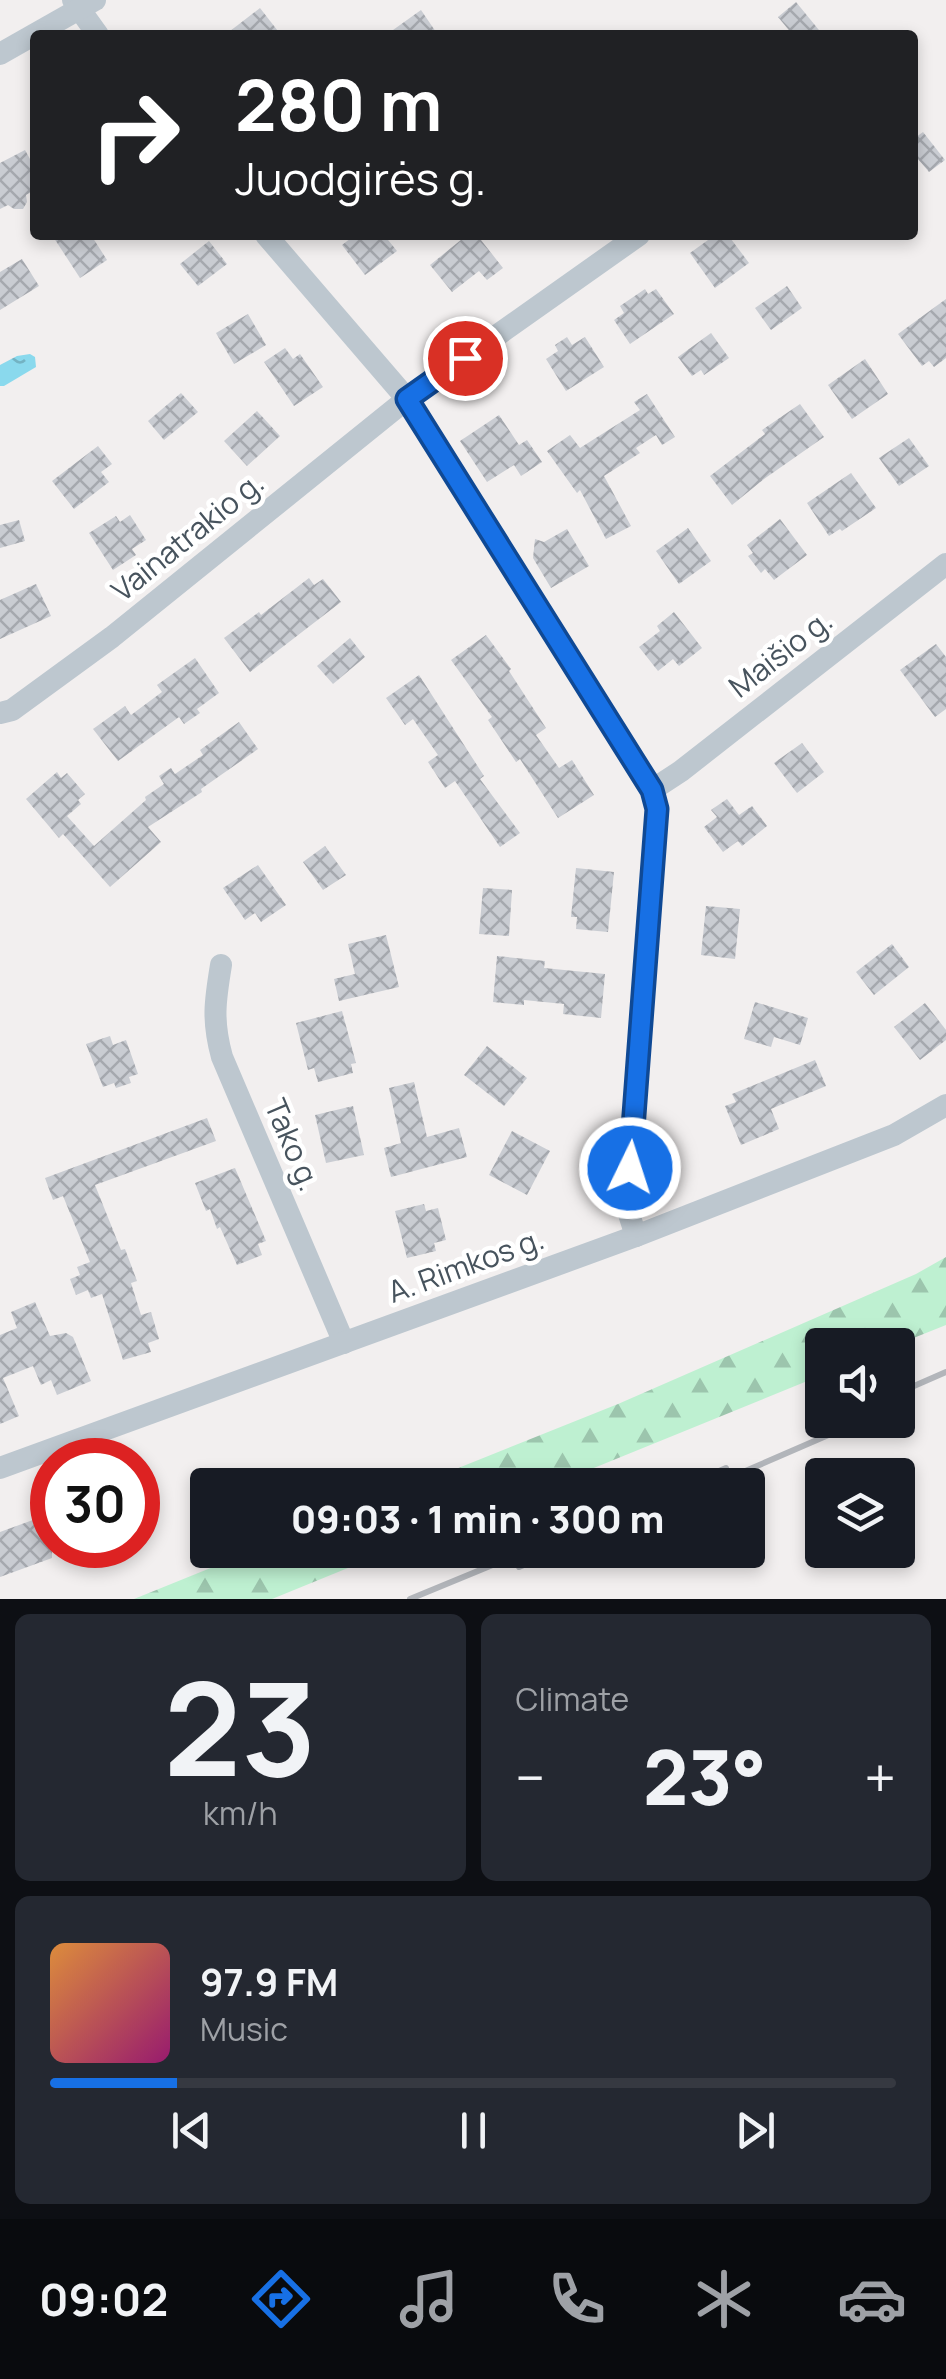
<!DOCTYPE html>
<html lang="en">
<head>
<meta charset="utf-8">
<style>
  body { margin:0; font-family:Manrope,sans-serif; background:#242831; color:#f1f3f6; height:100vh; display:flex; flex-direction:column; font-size:38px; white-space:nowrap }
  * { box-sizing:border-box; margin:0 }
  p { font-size:32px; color:#9ea1a6 }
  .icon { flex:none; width:55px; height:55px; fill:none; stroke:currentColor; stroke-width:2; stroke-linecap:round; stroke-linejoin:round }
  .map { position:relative; height:1599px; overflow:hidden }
  .side { display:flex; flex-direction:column; gap:15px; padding:15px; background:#0d0f14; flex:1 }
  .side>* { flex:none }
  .guide { position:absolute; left:30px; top:30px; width:888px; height:210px; border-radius:10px; box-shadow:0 5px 15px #0003; background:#202124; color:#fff; overflow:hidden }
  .buttons { position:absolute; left:805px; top:1328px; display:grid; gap:20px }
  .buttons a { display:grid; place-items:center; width:110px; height:110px; border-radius:10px; background:#171b24; box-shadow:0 5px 15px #0003; font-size:50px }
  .speed { position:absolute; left:30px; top:1438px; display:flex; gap:20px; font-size:50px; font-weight:700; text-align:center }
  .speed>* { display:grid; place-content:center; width:130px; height:130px; border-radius:50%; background:#171b24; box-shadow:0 5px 15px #0003; line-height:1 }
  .speed .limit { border:15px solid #d22; background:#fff; color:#111 }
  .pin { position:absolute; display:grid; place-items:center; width:85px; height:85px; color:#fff; margin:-42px; border:5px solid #fff; border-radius:50%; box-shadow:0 2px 10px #0007 }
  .me { position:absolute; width:110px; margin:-55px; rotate:4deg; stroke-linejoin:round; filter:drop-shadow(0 0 8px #0008) }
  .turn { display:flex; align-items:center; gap:35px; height:210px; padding:0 40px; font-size:45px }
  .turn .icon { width:130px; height:130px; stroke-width:2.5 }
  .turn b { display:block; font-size:70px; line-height:85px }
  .big { font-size:75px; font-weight:800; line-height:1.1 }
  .side .widget { flex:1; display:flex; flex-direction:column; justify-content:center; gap:15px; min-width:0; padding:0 35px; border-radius:15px; background:#242831 }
  .side .dial { align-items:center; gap:0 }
  .dial b { font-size:130px; line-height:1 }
  .song { display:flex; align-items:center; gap:30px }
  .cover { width:120px; height:120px; border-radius:15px; background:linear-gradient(135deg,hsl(30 70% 55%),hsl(320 70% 35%)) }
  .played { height:10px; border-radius:5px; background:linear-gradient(90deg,#1770e5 15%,#363941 15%) }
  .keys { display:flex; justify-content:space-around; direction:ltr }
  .heat { display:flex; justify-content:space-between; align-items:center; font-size:55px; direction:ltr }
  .side .tiles { flex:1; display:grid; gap:15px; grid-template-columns:1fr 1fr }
  .widget:last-child { grid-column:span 2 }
  .trip { position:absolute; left:190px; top:1468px; width:575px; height:100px; border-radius:10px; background:#171b24; box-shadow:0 5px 15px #0003; font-weight:800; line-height:100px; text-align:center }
  .tabs { display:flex; height:160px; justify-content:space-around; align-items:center; background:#090b0e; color:#9ea1a6 }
  .tabs .icon { width:70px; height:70px }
  .tabs .active { color:#1770e5 }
  .tabs b { font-size:45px; color:#f1f3f6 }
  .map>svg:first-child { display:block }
  .forest { fill:url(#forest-firs) }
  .water { fill:url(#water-ripples) }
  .building { fill:url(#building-cross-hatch) }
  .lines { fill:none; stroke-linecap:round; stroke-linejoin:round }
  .street { stroke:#bdc7cf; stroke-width:22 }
  .rail { stroke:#b2b5ba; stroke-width:6 }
  .route-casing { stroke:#0f4995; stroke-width:25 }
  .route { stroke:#1770e5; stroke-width:18 }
  .labels { text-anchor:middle; stroke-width:9; stroke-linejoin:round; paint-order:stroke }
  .street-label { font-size:30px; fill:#47535d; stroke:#fff }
</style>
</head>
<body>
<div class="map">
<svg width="946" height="1599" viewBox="0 0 946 1599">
  <defs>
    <pattern id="forest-firs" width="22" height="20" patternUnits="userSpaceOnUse" patternTransform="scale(2.5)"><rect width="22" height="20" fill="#bef0d1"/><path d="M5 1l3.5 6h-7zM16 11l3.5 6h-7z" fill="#9cc5ad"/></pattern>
    <pattern id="water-ripples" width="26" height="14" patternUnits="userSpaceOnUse" patternTransform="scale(2.5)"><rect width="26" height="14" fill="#8ad9ed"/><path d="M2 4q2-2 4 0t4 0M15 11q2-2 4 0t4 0" fill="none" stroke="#73b3c3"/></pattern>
    <pattern id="building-cross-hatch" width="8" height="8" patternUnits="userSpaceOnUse" patternTransform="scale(2.5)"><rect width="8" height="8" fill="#c9ccd2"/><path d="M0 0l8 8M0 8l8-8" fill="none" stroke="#a5a8ae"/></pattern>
  </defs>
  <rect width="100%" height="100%" fill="#f2efef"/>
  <g class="forest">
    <polygon points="946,1257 946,1325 896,1345 822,1345 822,1375 552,1485 416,1485 618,1404 916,1274"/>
    <polygon points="255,1550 392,1550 272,1599 134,1599"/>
  </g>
  <polygon class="water" points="30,354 35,357 36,367 4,386 0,386 0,365 17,356"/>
  <g class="building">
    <polygon points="796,2 823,35 793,35 778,17"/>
    <polygon points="260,8 281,35 225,35"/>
    <polygon points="421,10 438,35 386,35"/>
    <polygon points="923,132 945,160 929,172 912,152 912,140"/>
    <polygon points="25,150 35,168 35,190 26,195 27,202 23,209 14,209 8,205 0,209 0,163"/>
    <polygon points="52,235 91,235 107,260 80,278"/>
    <polygon points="355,235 384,235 397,251 365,275 342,245"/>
    <polygon points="467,235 477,235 503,268 487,280 479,271 452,292 430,265"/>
    <polygon points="715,235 728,235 749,263 715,288 690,253"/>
    <polygon points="209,241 227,264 198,286 180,264"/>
    <polygon points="22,259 39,286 0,310 0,272"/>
    <polygon points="787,286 802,308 771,330 755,308"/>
    <polygon points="645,289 648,294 656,289 674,314 630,344 614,320 624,313 620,306"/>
    <polygon points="946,299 946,358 934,367 929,361 922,366 898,334"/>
    <polygon points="248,314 266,345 234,364 216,333"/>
    <polygon points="711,333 729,358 704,375 701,370 692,376 678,357"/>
    <polygon points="567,337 572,345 585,337 604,367 566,391 546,359 558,351 555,345"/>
    <polygon points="285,348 293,359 300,354 323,387 294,406 264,362"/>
    <polygon points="865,359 888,394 852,419 828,385"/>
    <polygon points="181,393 198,412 164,440 148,421"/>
    <polygon points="647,394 675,437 662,445 656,435 636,448 640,453 604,476 631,526 606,539 580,490 577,493 547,451 570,435 580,448 640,410 634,402"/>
    <polygon points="800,404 824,437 764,479 732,505 710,476 765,434 762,430"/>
    <polygon points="257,411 280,436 247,466 224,441"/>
    <polygon points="499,415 519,445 527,440 542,462 521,476 514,465 487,482 460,441"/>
    <polygon points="909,438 929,466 899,486 879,458"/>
    <polygon points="98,446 112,464 101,472 109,482 74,509 52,481"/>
    <polygon points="851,473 876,508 842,531 840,529 829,536 807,503"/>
    <polygon points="130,515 146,540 132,549 136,555 113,570 89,533 116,516 120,522"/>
    <polygon points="780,519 807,555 774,580 765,569 761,573 748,556 753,553 747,545"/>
    <polygon points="19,520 25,541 0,548 0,525"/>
    <polygon points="688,528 711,561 679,584 656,551"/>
    <polygon points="567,529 589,566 551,588 533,558 535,539 544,542"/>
    <polygon points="309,578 314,585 323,579 341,602 250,672 224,638 259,612 261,615"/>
    <polygon points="36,584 51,616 0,639 0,600"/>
    <polygon points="674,612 702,648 679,666 673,659 658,671 639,647 660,631 657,626"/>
    <polygon points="486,635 511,669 509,671 546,728 536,735 559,768 572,760 594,795 558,818 520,759 516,762 488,720 492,717 451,660"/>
    <polygon points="350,638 365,657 333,684 317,666"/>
    <polygon points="936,644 946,657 946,709 935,717 900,670"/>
    <polygon points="195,658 219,693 197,709 200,713 184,724 179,717 118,761 93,729 125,706 131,715 162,692 157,685"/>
    <polygon points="419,675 484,776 480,779 520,833 500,847 455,781 445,788 428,762 438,755 413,719 405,725 386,698"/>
    <polygon points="239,722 258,749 201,789 202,792 148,827 161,842 110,887 63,834 59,838 26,799 57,772 61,778 67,773 85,794 78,800 81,804 67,816 94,846 146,800 145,797 164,784 159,776 171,768 175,774 203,755 200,750"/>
    <polygon points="802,743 824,772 797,793 774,763"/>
    <polygon points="727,799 739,815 752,806 767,826 742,846 738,841 723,852 704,827 717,817 711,810"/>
    <polygon points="325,846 346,875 323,890 303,862"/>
    <polygon points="258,865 286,905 261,922 255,913 245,920 223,888"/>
    <polygon points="576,868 614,872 608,932 576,929 577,917 571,917"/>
    <polygon points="483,888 512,890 509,936 479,934"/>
    <polygon points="706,906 740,909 735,959 701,955"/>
    <polygon points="386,935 399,987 339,1001 334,979 355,974 348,944"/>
    <polygon points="892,944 909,967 874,995 856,972"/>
    <polygon points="497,956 545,961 544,968 605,974 601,1018 563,1014 564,1004 524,1000 524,1005 493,1002"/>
    <polygon points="755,1002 808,1018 800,1045 774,1037 771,1047 744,1039"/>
    <polygon points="925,1003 946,1030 946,1040 920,1060 894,1027"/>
    <polygon points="342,1011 356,1063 351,1064 353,1073 318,1082 314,1068 308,1070 296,1023"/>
    <polygon points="110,1036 113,1045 126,1040 138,1074 129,1077 131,1083 116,1088 114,1083 103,1087 86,1044"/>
    <polygon points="487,1046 527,1078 504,1106 464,1075"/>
    <polygon points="815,1060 826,1086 771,1109 779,1129 741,1145 725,1106 736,1102 732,1094"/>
    <polygon points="414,1082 427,1137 459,1128 467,1157 391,1177 384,1148 401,1143 389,1088"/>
    <polygon points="353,1106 364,1155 326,1163 315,1115"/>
    <polygon points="207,1118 216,1141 95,1185 121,1250 125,1249 137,1281 131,1283 141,1315 151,1312 159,1339 148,1343 151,1352 123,1360 102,1294 91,1298 88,1290 76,1295 70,1279 80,1275 77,1267 90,1262 63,1196 53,1200 45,1178"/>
    <polygon points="512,1131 550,1151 527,1195 489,1175"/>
    <polygon points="235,1168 266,1241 258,1244 262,1255 237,1265 220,1227 217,1229 210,1209 206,1211 195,1183"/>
    <polygon points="424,1204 426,1211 438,1208 446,1240 434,1243 436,1251 407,1258 395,1211"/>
    <polygon points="35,1302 50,1336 66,1333 73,1337 91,1381 57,1395 51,1380 41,1385 33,1366 3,1378 19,1416 0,1424 0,1335 17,1328 11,1312"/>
    <polygon points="52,1513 52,1558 0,1577 0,1532"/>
  </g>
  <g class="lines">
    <g class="street">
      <polyline points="73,0 98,35"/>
      <polyline points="0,54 95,0"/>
      <polyline points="266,235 407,399 652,790 657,809 627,1208 636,1236"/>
      <polyline points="0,713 12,710 112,637 407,399 639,235"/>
      <polyline points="652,790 681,771 946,564"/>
      <path d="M221 965C215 1001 212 1021 222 1057L344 1343"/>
      <polyline points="0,1468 636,1236 894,1135 946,1105"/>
    </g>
    <g class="rail">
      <polyline points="898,1393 946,1372"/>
      <polyline points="687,1485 726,1468"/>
      <polyline points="713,1485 863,1420"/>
      <polyline points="519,1567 559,1550"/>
      <polyline points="410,1599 529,1550"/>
    </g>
  </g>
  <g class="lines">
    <defs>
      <polyline id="route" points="465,358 407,399 652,790 657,809 630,1168"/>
    </defs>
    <use href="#route" class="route-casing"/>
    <use href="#route" class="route"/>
  </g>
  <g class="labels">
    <g class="street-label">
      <text transform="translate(188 537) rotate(-39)" y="10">Vainatrakio g.</text>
      <text transform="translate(781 654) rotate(-38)" y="10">Maišio g.</text>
      <text transform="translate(292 1145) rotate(67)" y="10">Tako g.</text>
      <text transform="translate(466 1266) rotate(-20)" y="10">A. Rimkos g.</text>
    </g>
  </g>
</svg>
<div class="buttons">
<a><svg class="icon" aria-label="sound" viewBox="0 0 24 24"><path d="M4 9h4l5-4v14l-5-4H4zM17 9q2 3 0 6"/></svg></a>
<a><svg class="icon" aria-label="layers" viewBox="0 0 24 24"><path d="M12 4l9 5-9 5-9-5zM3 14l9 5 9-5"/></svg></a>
</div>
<div class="speed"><div class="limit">30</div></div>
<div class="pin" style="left:465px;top:358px;background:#d93025"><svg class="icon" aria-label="arrive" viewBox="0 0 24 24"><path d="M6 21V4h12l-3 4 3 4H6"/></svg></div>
<svg class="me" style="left:630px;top:1168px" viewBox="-20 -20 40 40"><circle r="17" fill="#1770e5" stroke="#fff" stroke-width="3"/><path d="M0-11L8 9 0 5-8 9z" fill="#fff"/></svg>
<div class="trip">09:03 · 1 min · 300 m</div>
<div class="guide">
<div class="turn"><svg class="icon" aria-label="right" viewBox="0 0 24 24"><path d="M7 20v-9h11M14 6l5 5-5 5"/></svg><div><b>280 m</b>Juodgirės g.</div></div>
</div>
</div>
<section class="side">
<div class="tiles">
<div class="widget dial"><b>23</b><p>km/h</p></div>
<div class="widget"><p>Climate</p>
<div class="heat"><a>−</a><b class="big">23°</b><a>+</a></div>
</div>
<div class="widget">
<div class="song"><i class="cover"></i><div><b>97.9 FM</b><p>Music</p></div></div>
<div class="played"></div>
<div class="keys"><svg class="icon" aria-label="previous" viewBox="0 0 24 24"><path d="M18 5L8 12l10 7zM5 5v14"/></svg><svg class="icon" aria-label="pause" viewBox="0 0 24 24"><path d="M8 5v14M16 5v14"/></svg><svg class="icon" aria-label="next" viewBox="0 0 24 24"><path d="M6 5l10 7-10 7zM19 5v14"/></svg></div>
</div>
</div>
</section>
<nav class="tabs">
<b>09:02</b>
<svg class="icon active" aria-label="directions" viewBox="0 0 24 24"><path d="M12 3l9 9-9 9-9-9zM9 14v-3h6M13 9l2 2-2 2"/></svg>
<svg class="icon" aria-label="music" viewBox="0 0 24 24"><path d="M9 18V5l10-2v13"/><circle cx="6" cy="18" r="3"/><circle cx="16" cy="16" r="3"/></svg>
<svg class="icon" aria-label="phone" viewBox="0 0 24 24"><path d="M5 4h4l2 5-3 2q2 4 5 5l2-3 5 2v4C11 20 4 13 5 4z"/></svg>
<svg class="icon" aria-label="climate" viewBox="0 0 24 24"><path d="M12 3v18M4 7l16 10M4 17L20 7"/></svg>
<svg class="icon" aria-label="car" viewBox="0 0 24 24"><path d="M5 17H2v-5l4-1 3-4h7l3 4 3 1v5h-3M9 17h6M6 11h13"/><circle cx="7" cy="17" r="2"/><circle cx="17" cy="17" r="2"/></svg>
</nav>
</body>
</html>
